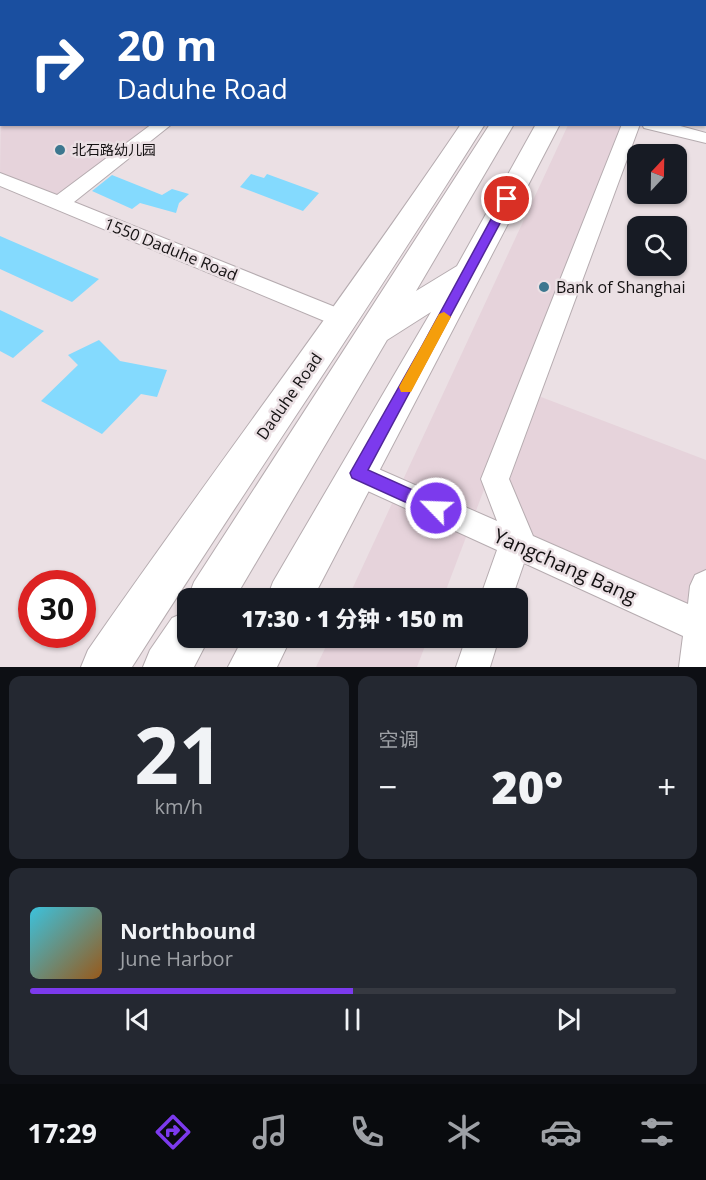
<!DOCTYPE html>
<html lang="zh">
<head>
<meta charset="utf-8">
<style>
  body { margin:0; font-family:"Open Sans","Noto Sans SC",sans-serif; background:#242831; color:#f1f3f6; height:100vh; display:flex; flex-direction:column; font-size:22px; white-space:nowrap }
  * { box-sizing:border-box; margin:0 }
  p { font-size:20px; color:#9ea1a6 }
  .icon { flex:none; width:33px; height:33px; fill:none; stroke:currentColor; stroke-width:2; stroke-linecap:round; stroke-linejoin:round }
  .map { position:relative; height:667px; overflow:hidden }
  .side { display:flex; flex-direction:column; gap:9px; padding:9px; background:#0d0f14; flex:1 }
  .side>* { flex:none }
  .guide { position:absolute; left:0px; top:0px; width:706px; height:126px; box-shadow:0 2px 4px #0004; background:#1a4fa0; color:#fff; overflow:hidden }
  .needle { width:39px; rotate:22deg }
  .controls { position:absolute; left:627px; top:144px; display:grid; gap:12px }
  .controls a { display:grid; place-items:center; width:60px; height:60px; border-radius:12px; background:#171b24; box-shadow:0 2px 4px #0004; font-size:30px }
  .speed { position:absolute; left:18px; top:570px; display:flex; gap:12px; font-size:30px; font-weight:700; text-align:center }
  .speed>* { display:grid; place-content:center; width:78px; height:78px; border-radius:50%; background:#171b24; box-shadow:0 2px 4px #0004; line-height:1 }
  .speed .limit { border:9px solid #d22; background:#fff; color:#111 }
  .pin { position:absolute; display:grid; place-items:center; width:51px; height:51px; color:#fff; margin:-26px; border:3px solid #fff; border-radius:50%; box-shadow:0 2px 6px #0007 }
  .me { position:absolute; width:66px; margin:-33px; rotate:294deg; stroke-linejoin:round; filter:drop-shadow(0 0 4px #0008) }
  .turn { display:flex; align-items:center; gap:21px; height:126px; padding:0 18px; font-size:27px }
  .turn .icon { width:78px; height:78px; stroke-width:2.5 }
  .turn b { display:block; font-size:42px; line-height:51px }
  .big { font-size:45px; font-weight:800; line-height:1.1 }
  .side .card { flex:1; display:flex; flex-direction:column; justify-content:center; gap:9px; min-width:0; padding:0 21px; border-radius:12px; background:#242831 }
  .side .dial { align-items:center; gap:0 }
  .dial b { font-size:78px; line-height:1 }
  .song { display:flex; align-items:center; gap:18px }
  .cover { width:72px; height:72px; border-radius:9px; background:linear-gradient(135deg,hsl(190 70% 55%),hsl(30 70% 35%)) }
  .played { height:6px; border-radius:3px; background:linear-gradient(90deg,#7c3aed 50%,#363941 50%) }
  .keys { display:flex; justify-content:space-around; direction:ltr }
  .heat { display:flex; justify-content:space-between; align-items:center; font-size:33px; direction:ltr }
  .side .tiles { flex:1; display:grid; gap:9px; grid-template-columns:1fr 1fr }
  .card:last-child { grid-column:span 2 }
  .trip { position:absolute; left:177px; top:588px; width:351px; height:60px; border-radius:12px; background:#171b24; box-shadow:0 2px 4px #0004; font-weight:800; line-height:60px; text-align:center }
  .tab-bar { display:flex; height:96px; justify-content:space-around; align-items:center; background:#090b0e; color:#9ea1a6 }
  .tab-bar .icon { width:42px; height:42px }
  .tab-bar .selected { color:#7c3aed }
  .tab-bar b { font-size:27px; color:#f1f3f6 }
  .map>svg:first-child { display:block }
  .built { fill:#e6d3db }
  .building { fill:#84dafe }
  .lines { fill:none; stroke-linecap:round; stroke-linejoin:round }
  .service-casing { stroke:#b6acb0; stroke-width:2 }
  .minor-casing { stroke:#b6acb0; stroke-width:2 }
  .secondary-casing { stroke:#b6acb0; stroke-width:2 }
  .service { fill:#fff; fill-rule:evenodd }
  .minor { fill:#fff; fill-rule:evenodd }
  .secondary { fill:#fff; fill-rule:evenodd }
  .route { fill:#7c3aed; stroke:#51269a; stroke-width:1.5 }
  .slow { fill:#f59e0b }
  .poi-dot { fill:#3c778f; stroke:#ebe0e4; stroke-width:2 }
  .labels { text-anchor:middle; stroke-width:5; stroke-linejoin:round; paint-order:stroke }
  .far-poi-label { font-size:14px; fill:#141112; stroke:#ebe0e4; text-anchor:start }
  .street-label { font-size:16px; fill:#141112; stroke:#ebe0e4 }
  .poi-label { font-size:16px; fill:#141112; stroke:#ebe0e4; text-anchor:start }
  .near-street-label { font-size:20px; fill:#141112; stroke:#ebe0e4 }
</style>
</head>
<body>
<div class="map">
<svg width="706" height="667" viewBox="0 0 706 667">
  <rect width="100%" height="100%" fill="#ebe0e4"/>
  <g class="built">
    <polygon points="1,101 2,124 153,125 58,199 0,175"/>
    <polygon points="568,125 622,125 443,598 348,598"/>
    <polygon points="528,392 706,460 706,586 701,623 518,535 495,479"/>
    <polygon points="330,638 428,638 417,667 316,667"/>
  </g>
  <g class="building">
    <polygon points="251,174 264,178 267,174 319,193 303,211 240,187"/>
    <polygon points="112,175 162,195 172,189 189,194 179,203 176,213 140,203 132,209 92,191"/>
    <polygon points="0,236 99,279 72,302 0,269"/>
    <polygon points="0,310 44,331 13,358 0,351"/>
    <polygon points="99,340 120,361 167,370 157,397 141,394 102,434 41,401 78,365 68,355"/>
  </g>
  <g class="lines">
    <defs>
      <g id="service">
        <rect x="705" y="27" width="1" height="4"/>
        <rect x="705" y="57" width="1" height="4"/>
        <rect x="705" y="93" width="1" height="6"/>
        <polygon points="0,95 2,95 0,101"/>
      </g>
      <g id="minor">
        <polygon points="147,0 165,0 166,2 148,2"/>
        <polygon points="672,0 686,0 671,2"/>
        <polygon points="152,124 172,124 74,202 350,313 354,319 350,325 342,328 334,325 0,186 0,173 57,195"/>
        <polygon points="622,124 640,124 509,479 533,536 688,604 690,586 695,575 706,570 706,667 679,667 683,636 524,563 512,598 480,598 497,550 348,482 344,473 348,464 358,460 497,521 481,479"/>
        <polygon points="642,124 673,124 706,133 706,143 644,128"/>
        <polygon points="466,638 499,638 490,667 456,667"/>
      </g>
      <g id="secondary">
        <polygon points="546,0 564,0 545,2"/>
        <polygon points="605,0 623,0 604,2"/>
        <path d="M461 124H485C370 307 248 485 132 667H81L88 650C210 474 340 303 461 124Z"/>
        <polygon points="490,124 514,124 416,291 457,266 536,124 560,124 313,598 267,598 273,582 431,312 387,340 235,598 188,598 194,582"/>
        <polygon points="188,611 188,638 209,638 194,667 143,667 150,650 172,618"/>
        <polygon points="243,638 291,638 277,667 228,667"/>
      </g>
    </defs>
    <use href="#service" class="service-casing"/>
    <use href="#minor" class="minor-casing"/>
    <use href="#secondary" class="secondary-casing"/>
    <use href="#service" class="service"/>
    <use href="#minor" class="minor"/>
    <use href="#secondary" class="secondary"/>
  </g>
  <polygon class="route" points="507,195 513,199 368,470 442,503 445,508 442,514 436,516 352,478 350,473 422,346 502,199"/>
  <polygon class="slow" points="444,312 451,317 411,392 401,392 399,387 401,383 439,314"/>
  <g class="poi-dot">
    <circle cx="60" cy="150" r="6"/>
    <circle cx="544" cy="287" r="6"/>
  </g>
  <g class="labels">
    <g class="far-poi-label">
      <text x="72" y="155">北石路幼儿园</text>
    </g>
    <g class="street-label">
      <text transform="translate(171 249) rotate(22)" y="6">1550 Daduhe Road</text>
      <text transform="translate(289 396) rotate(-55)" y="6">Daduhe Road</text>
    </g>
    <g class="poi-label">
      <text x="556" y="293">Bank of Shanghai</text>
    </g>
    <g class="near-street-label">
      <text transform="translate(565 566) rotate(24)" y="7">Yangchang Bang</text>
    </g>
  </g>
</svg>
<div class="controls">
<a><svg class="needle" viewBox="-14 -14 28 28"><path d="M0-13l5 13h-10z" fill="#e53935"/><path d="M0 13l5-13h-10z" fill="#9ea1a6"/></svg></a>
<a><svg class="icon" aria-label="search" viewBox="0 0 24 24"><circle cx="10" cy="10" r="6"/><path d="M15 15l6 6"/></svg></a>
</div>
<div class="speed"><div class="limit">30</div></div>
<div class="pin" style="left:507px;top:199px;background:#d93025"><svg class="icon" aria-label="arrive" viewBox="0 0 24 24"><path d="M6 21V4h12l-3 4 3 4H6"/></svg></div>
<svg class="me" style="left:436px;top:508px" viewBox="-20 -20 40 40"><circle r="17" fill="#7c3aed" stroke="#fff" stroke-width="3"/><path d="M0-11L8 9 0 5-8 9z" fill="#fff"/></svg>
<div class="trip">17:30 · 1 分钟 · 150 m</div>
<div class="guide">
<div class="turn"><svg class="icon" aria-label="right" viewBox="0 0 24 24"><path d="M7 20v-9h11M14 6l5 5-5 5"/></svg><div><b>20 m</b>Daduhe Road</div></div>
</div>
</div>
<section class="side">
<div class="tiles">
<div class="card dial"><b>21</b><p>km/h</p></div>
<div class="card"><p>空调</p>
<div class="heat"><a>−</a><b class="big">20°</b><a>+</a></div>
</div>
<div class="card">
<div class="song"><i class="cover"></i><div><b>Northbound</b><p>June Harbor</p></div></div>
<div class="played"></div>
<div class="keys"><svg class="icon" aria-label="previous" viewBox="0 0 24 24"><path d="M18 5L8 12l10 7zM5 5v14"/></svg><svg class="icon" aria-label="pause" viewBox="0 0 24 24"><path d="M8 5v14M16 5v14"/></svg><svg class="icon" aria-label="next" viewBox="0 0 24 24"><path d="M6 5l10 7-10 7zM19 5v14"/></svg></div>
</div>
</div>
</section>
<nav class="tab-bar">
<b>17:29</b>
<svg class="icon selected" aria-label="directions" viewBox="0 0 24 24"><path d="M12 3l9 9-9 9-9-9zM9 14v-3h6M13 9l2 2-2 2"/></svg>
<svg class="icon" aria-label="music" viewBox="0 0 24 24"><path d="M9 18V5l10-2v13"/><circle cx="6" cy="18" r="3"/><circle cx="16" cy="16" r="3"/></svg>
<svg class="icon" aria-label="phone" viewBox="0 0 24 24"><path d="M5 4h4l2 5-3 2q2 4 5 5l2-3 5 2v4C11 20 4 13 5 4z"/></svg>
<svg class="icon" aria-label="climate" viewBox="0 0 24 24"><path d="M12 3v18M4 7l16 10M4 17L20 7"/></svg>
<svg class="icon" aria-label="car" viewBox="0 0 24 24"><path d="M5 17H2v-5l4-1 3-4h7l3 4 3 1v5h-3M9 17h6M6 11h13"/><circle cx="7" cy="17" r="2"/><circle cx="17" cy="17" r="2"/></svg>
<svg class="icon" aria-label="filters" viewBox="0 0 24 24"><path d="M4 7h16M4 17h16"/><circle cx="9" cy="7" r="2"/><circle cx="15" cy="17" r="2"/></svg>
</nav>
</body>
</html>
